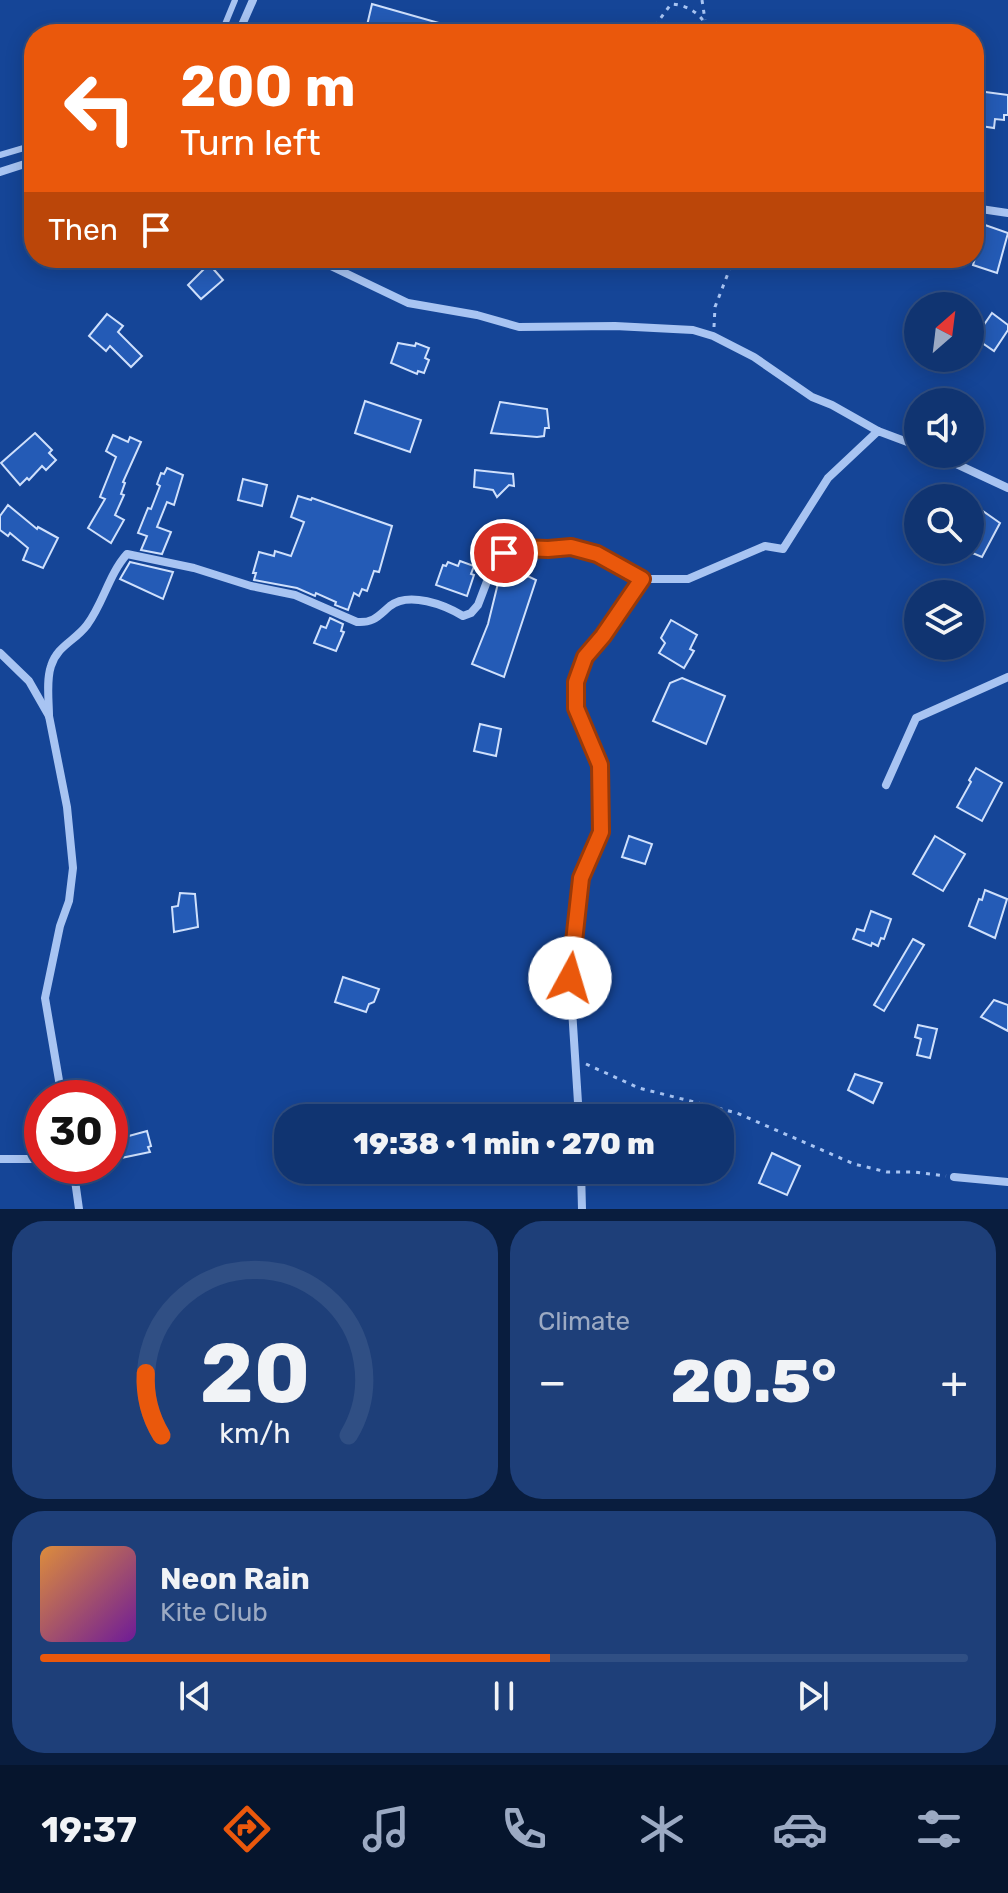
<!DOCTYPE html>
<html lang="en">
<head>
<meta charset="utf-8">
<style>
  body { margin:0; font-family:Rubik,sans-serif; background:#1e3f79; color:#f1f3f6; height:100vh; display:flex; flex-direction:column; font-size:30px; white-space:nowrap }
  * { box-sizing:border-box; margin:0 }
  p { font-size:26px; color:#9caac3 }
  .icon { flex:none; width:44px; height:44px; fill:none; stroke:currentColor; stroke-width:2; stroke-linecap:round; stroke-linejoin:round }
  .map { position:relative; height:1209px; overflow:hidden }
  .drawer { display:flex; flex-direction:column; gap:12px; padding:12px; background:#091d3e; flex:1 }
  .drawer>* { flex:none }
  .hud { position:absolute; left:24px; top:24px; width:960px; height:244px; border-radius:32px; box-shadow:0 4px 20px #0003,0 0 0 2px #304f84; background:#ea580c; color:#fff; overflow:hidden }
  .needle { width:52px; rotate:28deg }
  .buttons { position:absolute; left:904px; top:292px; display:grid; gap:16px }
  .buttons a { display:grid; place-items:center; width:80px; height:80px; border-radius:50%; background:#103471; box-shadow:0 4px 20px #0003,0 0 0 2px #304f84; font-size:40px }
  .speed { position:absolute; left:24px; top:1080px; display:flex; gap:16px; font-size:40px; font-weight:700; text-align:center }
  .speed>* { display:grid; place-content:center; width:104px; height:104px; border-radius:50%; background:#103471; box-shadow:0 4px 20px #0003,0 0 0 2px #304f84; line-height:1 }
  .speed .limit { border:12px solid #d22; background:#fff; color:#111 }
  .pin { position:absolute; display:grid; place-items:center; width:68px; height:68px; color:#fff; margin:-34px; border:4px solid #fff; border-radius:50%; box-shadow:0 2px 8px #0007 }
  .me { position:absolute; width:88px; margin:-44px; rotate:6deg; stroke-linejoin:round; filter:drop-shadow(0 0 6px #0008) }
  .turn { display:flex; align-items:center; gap:28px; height:168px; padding:0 24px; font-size:36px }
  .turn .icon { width:104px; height:104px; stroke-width:2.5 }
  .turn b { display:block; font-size:56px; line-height:68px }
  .then { display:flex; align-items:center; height:76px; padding:0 24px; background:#0003; gap:16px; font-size:30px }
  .big { font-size:60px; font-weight:800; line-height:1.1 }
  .drawer .card { flex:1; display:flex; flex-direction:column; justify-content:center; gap:12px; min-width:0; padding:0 28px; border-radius:32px; background:#1e3f79 }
  .drawer .dial { align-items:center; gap:0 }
  .dial svg { height:208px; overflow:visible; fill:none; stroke:#304f84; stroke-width:7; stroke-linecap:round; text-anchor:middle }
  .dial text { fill:#f1f3f6; stroke:none }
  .song { display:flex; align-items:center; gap:24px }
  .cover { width:96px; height:96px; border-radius:12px; background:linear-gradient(135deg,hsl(30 70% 55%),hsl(280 70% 35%)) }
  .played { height:8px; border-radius:4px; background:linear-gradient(90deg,#ea580c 55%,#304f84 55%) }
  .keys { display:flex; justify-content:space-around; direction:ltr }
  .heat { display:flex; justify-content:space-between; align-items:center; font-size:44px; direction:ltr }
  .drawer .tiles { flex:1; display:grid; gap:12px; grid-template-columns:1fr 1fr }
  .card:last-child { grid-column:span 2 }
  .trip { position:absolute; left:274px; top:1104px; width:460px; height:80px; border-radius:32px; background:#103471; box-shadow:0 4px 20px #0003,0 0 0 2px #304f84; font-weight:800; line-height:80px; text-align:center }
  .tabs { display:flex; height:128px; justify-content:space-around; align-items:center; background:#06152d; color:#9caac3 }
  .tabs .icon { width:56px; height:56px }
  .tabs .active { color:#ea580c }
  .tabs b { font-size:36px; color:#f1f3f6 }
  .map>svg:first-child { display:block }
  .building { fill:#245bb6; stroke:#cfe0fc; stroke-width:2 }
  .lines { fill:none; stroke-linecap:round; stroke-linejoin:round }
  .path { stroke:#a8c4f2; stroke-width:3; stroke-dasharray:4 6; stroke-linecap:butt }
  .lane { stroke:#a8c4f2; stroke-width:6 }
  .street { stroke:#a8c4f2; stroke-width:8 }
  .route-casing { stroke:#983908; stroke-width:20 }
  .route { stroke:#ea580c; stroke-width:14 }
</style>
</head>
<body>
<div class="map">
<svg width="1008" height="1209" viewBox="0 0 1008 1209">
  <rect width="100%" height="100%" fill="#154597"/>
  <g class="building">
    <polygon points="372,4 467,31 467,34 365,34"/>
    <polygon points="978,91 1008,95 1008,115 1004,115 1004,120 995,119 994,128 974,125"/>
    <polygon points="985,225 1008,233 997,273 973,265"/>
    <polygon points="209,264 223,280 201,299 188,285"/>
    <polygon points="992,313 1008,325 1008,330 994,351 975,338"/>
    <polygon points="107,314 123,326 118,332 142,356 131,367 110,346 106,351 89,336"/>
    <polygon points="398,343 415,346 416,343 429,348 425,358 429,360 424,373 418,371 417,374 391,363"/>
    <polygon points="365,401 421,420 410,452 355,433"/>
    <polygon points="500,402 547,409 549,428 545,428 544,436 537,437 491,433"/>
    <polygon points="35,433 52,450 49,453 56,460 46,470 42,466 29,480 27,478 20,485 1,463"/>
    <polygon points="113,435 128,442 130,437 141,442 123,482 125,483 121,494 124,495 115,515 124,520 111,543 88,528 105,499 100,497 116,457 106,451"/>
    <polygon points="167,468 183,475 174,505 167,502 157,527 171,532 162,554 141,550 147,536 138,533 148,508 151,509 160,486 157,484 161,473 164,474"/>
    <polygon points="475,470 513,474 514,486 509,485 497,497 493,490 474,487"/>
    <polygon points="243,479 267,485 262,506 238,500"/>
    <polygon points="298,496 311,500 312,498 392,526 379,572 374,571 367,591 362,589 359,596 354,593 348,610 335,605 336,602 316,593 315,596 297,588 254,580 256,573 253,573 259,552 274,556 275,551 291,556 304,522 291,517"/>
    <polygon points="970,502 1000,523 982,557 970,552"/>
    <polygon points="8,505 37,529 38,527 58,538 43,568 23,560 28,548 10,533 8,536 0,530 0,516"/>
    <polygon points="460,561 474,566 471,574 474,575 467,596 436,585 443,565 446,566 448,562 458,566"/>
    <polygon points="130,562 173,572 163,599 120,579"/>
    <polygon points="501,571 518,575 519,572 536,580 504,677 472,664 488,624"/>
    <polygon points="330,618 343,624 341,631 344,632 336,651 314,643 321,626 326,628"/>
    <polygon points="671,620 697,635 690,649 694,651 684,668 659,653 665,643 661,638"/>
    <polygon points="682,678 725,696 706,744 653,721 670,683"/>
    <polygon points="480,724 501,729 496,756 474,751"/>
    <polygon points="976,768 1002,783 982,821 957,807 971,782 969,780"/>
    <polygon points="629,836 652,844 645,864 622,857"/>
    <polygon points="935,836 965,854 943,891 913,874"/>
    <polygon points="985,890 1007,899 995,938 969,926 979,899 982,900"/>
    <polygon points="180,893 195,894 198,927 174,932 172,907 178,906"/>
    <polygon points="871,911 891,919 884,939 881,938 878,946 872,943 871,946 853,939 857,929 864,931"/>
    <polygon points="913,939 924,945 884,1011 874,1005"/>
    <polygon points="343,977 379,989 374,1002 369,1004 366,1012 335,1002"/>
    <polygon points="994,1000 1008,1005 1008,1031 981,1017"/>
    <polygon points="918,1025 937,1029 930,1058 917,1055 921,1039 915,1037"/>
    <polygon points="855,1074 882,1083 873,1103 848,1090"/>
    <polygon points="147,1131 151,1146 148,1147 150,1152 121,1158 117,1143 125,1140 125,1137"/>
    <polygon points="772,1153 800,1166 787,1195 759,1183"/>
  </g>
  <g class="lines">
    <g class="path">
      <polyline points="702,0 705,20"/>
      <path d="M649 34 671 4C690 5 704 16 710 34"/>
      <polyline points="714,327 715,307 734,258"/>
      <polyline points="586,1064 639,1088 737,1113 854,1164 887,1172 915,1172 946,1176"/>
    </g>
    <g class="lane">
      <polyline points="221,34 235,0"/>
      <polyline points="0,155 34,145"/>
    </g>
    <g class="street">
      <polyline points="238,34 253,0"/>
      <polyline points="0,172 34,161"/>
      <polyline points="974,208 1008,213"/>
      <polyline points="314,258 408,303 477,315 519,327 615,326 693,330 713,336 754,357 812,397 832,405 878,431"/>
      <polyline points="935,454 1008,488"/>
      <polyline points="0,653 29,681 49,716 67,807 73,868 69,901 60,926 45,998 62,1098"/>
      <path d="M49 716C49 701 46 681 51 666 57 646 75 641 87 625 103 604 109 574 127 554L194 568 251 586 295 595 357 622C374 623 378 616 390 606 409 591 445 605 463 616L471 613 478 605 494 563 504 553 521 548 548 549 571 547 597 554 642 579H688L765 546 783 549 828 478 878 431 918 446"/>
      <polyline points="886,785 916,718 1008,677"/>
      <polyline points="579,1118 570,978 581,878 601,832 600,765 576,708 576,682 585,657 603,636 642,579"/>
      <polyline points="0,1159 42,1159"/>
      <polyline points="73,1166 79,1209"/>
      <polyline points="581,1170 582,1209"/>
      <polyline points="954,1177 1008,1182"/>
    </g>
  </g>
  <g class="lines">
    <defs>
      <polyline id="route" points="504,553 521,548 548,549 571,547 597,554 642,579 603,636 585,657 576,682 576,708 600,765 601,832 581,878 570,978"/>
    </defs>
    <use href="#route" class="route-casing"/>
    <use href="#route" class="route"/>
  </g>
</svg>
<div class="buttons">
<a><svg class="needle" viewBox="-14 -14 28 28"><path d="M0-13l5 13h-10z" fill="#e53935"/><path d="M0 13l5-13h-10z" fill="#9caac3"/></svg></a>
<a><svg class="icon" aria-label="sound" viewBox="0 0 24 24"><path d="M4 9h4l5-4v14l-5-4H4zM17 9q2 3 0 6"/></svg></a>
<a><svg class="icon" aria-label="search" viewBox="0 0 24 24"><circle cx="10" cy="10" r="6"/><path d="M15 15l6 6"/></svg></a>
<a><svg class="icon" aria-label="layers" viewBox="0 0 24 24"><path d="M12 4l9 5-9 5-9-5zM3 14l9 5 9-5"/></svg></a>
</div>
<div class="speed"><div class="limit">30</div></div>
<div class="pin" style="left:504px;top:553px;background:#d93025"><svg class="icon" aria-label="arrive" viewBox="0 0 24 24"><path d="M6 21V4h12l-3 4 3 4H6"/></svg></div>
<svg class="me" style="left:570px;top:978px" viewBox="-20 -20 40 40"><circle r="19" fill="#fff"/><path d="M0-13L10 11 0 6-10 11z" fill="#ea580c"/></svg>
<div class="trip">19:38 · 1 min · 270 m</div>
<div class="hud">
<div class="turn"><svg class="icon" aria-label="left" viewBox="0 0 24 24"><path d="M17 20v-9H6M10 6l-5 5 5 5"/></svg><div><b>200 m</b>Turn left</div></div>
<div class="then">Then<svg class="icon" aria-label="arrive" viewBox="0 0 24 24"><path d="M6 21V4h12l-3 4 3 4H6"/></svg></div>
</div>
</div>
<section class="drawer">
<div class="tiles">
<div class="card dial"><svg viewBox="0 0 100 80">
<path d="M14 69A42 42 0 1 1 86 69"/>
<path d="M14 69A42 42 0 0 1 8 45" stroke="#ea580c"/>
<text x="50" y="56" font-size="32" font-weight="700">20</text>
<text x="50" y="72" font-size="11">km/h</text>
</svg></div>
<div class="card"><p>Climate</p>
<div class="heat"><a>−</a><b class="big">20.5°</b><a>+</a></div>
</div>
<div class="card">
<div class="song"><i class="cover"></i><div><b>Neon Rain</b><p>Kite Club</p></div></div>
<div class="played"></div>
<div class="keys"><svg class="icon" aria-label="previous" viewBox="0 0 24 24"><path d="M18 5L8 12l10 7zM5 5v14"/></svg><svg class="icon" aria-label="pause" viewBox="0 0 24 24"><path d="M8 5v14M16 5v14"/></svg><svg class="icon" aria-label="next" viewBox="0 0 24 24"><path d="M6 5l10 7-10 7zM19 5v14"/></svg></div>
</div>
</div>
</section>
<nav class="tabs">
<b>19:37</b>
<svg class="icon active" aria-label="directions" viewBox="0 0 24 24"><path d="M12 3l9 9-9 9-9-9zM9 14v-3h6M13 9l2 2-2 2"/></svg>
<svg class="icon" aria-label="music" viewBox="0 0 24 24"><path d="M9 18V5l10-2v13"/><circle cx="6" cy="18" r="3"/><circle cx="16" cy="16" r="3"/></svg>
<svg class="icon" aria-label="phone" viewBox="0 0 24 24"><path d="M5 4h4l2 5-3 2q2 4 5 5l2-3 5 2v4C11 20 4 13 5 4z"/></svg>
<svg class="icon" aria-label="climate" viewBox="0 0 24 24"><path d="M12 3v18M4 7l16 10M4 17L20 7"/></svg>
<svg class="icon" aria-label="car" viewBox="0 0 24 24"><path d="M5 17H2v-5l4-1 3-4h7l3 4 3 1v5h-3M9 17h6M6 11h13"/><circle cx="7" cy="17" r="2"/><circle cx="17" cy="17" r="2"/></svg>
<svg class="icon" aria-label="filters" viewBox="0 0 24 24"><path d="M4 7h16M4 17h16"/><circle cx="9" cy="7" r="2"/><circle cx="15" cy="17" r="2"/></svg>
</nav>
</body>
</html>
